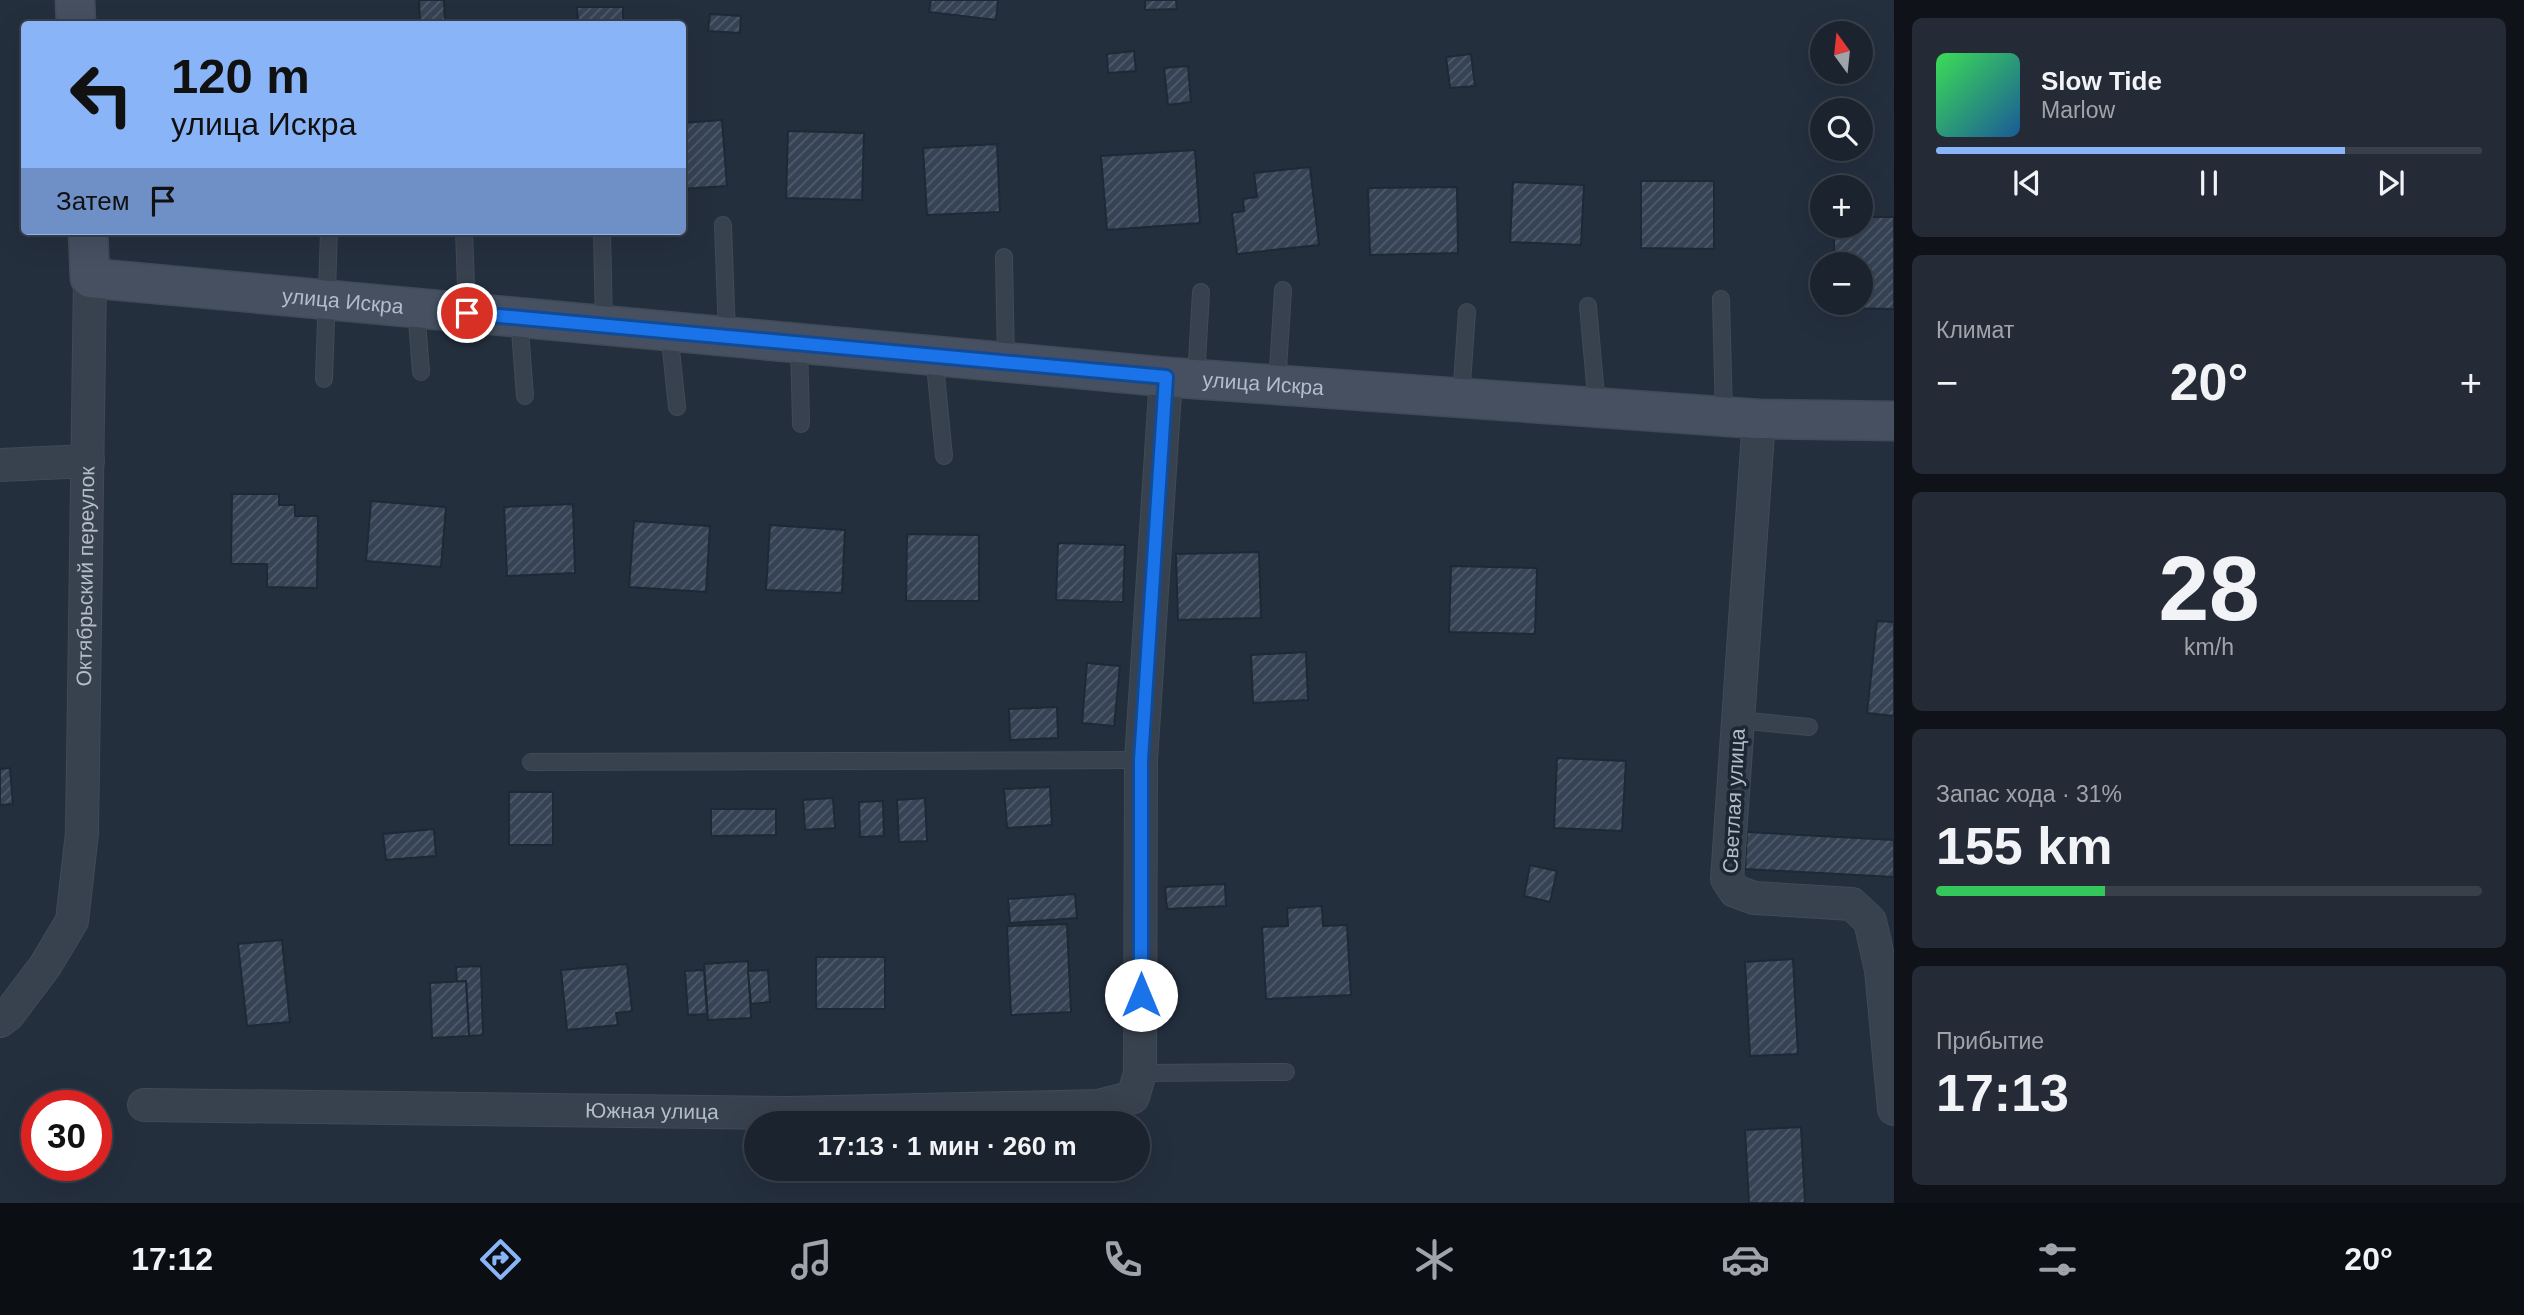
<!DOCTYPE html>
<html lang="ru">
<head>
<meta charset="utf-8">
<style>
  body { margin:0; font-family:Arial,sans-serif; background:#242b36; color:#f1f3f6; height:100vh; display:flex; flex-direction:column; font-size:26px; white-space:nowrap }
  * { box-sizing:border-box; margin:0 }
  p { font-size:23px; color:#a0a4aa }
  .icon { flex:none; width:38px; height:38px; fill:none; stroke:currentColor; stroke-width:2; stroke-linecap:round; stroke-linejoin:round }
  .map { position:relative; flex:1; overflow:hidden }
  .sheet { display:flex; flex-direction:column; gap:18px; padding:18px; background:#0f1319; width:630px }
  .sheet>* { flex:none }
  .top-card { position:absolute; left:21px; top:21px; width:665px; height:214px; border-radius:7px; box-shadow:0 7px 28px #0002,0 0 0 2px #39404a; background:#8ab4f8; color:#111; overflow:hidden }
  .needle { width:46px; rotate:345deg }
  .tools { position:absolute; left:1810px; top:21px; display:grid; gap:14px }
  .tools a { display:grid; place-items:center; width:63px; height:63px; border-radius:50%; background:#1b232e; box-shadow:0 7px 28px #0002,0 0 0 2px #39404a; font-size:35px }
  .speed { position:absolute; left:21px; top:1090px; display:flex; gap:14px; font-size:35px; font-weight:700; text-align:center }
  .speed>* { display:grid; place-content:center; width:91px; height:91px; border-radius:50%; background:#1b232e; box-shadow:0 7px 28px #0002,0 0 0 2px #39404a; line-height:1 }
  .speed .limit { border:10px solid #d22; background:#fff; color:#111 }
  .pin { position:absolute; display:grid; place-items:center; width:60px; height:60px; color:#fff; margin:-30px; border:4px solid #fff; border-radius:50%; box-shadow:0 2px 7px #0007 }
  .me { position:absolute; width:77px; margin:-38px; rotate:0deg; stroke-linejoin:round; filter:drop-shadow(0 0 5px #0008) }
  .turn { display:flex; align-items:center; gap:24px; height:147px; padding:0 35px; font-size:32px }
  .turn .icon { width:91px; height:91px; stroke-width:2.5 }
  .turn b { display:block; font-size:49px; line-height:60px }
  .then { display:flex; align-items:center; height:66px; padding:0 35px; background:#0003; gap:14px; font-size:26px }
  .big { font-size:52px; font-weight:700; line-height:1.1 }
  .sheet .widget { flex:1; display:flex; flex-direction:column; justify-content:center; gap:10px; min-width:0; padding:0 24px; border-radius:10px; background:#242b36 }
  .sheet .dial { align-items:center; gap:0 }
  .dial b { font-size:91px; line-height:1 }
  .song { display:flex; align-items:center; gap:21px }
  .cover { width:84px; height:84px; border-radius:10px; background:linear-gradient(135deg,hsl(130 70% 55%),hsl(210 70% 35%)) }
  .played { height:7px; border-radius:4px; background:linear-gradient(90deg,#8ab4f8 75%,#39404a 75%) }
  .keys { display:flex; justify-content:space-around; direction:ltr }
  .heat { display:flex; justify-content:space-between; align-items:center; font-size:38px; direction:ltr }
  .charge { height:10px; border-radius:5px; background:linear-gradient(90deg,#34c759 31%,#39404a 0) }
  .trip { position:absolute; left:744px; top:1111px; width:406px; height:70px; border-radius:35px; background:#1b232e; box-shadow:0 7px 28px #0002,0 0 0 2px #39404a; font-weight:700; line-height:70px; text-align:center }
  .dock { display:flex; height:112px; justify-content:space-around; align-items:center; background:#0b0e12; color:#a0a4aa }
  .dock .icon { width:49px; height:49px }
  .dock .active { color:#8ab4f8 }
  .dock b { font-size:32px; color:#f1f3f6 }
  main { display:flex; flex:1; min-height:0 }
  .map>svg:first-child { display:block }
  .building { fill:url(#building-hatch); stroke:#1f2835; stroke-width:2 }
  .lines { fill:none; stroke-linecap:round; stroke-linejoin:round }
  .lane-casing { stroke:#414a57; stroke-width:18 }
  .street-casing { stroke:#414a57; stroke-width:34 }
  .secondary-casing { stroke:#414a57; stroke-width:41 }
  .lane { stroke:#38414e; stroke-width:16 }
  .street { stroke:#38414e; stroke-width:32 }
  .secondary { stroke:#465061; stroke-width:38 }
  .route-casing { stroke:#114b97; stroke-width:18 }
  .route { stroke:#1a73e8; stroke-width:12 }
  .labels { text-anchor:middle; stroke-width:7; stroke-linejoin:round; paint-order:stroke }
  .street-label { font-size:21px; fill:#b4bcc9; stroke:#1d2633 }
</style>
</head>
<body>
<main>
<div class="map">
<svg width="1894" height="1203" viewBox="0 0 1894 1203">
  <defs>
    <pattern id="building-hatch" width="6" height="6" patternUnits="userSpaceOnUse" patternTransform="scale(1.75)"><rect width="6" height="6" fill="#364354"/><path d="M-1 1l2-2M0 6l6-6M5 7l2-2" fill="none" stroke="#515c6b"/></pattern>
  </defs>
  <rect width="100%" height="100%" fill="#242f3e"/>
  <g class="building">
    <polygon points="419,0 444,0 445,23 420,23"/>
    <polygon points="931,0 998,0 996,20 929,12"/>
    <polygon points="1145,0 1176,0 1177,9 1145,10"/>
    <polygon points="577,7 623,7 623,23 578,24"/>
    <polygon points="710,14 741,16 740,33 708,31"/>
    <polygon points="1134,51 1136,71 1108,73 1107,54"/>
    <polygon points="1471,54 1475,86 1450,88 1446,57"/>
    <polygon points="1188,66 1191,102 1168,105 1164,68"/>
    <polygon points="722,120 727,186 682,189 682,123"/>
    <polygon points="788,131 864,133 862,200 786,198"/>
    <polygon points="997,144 1000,212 927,215 923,148"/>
    <polygon points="1195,150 1200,223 1107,230 1101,156"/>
    <polygon points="1310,167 1319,245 1237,254 1232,213 1244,211 1243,199 1257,197 1254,173"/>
    <polygon points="1641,181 1714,181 1714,249 1641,248"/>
    <polygon points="1513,182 1584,185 1581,245 1510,242"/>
    <polygon points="1457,187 1458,253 1370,255 1368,188"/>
    <polygon points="1860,217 1894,217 1894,309 1833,308 1833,303 1860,303 1860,264 1834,264 1834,226 1860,226"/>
    <polygon points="232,494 279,494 279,505 295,505 295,516 318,516 317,588 267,587 267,564 231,564"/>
    <polygon points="371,501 446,507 441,567 366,561"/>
    <polygon points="573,504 575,573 507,576 504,507"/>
    <polygon points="634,521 710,526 706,592 629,587"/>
    <polygon points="770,525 845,530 842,593 766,590"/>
    <polygon points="907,534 979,535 979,601 906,601"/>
    <polygon points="1058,543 1125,545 1123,602 1056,600"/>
    <polygon points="1259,552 1261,618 1178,620 1176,554"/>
    <polygon points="1451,566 1537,568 1535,634 1449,632"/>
    <polygon points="1877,621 1894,622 1894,716 1867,713"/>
    <polygon points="1306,652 1308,700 1253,703 1251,655"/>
    <polygon points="1087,663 1120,666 1114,726 1082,723"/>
    <polygon points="1057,707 1058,738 1010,740 1009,709"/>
    <polygon points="1557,758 1626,761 1622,831 1554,828"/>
    <polygon points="10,768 13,804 0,805 0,769"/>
    <polygon points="1050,787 1052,825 1007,828 1004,789"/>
    <rect x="509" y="792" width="44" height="53"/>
    <polygon points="833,798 835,828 805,830 803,800"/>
    <polygon points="925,798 927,841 899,842 897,800"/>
    <polygon points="883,801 884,836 860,837 859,802"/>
    <polygon points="711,809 776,809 776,835 711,836"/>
    <polygon points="434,829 436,856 386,860 383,834"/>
    <polygon points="1747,832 1894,840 1894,877 1745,869"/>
    <polygon points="1530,865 1557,871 1550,902 1524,896"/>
    <polygon points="1225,884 1226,906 1167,909 1165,887"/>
    <polygon points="1075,894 1077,918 1010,923 1008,899"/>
    <polygon points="1322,906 1323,926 1347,925 1351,995 1266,999 1262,927 1288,926 1287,908"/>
    <polygon points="1067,924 1071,1012 1011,1015 1007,926"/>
    <polygon points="282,940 290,1022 247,1026 238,944"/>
    <rect x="816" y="957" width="69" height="52"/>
    <polygon points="1793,959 1798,1054 1750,1056 1745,962"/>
    <polygon points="748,961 751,1018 708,1020 704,964"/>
    <polygon points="627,964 632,1011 616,1013 618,1025 567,1030 561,970"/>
    <polygon points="481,966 483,1035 469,1036 466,981 457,982 456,967"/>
    <polygon points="704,970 707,1014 688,1015 685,971"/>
    <polygon points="768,970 770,1002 751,1004 748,971"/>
    <polygon points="466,981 469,1036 432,1038 430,983"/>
    <polygon points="1801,1127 1805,1203 1749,1203 1745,1130"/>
  </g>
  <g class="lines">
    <defs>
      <g id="lane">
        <polyline points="723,225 727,336"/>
        <polyline points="464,231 467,313"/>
        <polyline points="602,231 604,325"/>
        <polyline points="1004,257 1006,362"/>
        <polyline points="1721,299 1724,416"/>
        <polyline points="1588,306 1597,407"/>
        <polyline points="416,308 421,372"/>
        <polyline points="519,317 525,396"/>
        <polyline points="669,331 677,407"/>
        <polyline points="799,343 801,424"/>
        <polyline points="934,355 944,456"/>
        <polyline points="324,379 329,231"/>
        <polyline points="1196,379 1201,292"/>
        <polyline points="1277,385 1283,290"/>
        <polyline points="1461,397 1467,312"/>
        <polyline points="1738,720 1809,727"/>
        <polyline points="531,762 1141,760"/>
        <polyline points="1140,1073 1286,1072"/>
      </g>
      <g id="street">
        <polyline points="1759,419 1727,879 1735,891 1754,898 1852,904 1870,921 1881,970 1894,1109"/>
        <polyline points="0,465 88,461"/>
        <path id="s1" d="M0 1021 8 1015 45 966 72 921 82 833 90 278"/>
        <path id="s2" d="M144 1105 790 1113 1099 1106 1133 1097 1140 1073 1141 760 1166 377"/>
      </g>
      <g id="secondary">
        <polyline points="75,0 76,24"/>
        <path id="s3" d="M88 231 90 278 1166 377 1759 419 1894 421"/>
      </g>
    </defs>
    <use href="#lane" class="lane-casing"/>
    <use href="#street" class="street-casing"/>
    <use href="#secondary" class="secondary-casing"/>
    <use href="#lane" class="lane"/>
    <use href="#street" class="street"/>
    <use href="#secondary" class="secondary"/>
  </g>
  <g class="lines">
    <defs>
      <polyline id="route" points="467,313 1166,377 1141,760 1141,995"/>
    </defs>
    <use href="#route" class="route-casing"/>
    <use href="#route" class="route"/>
  </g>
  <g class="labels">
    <g class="street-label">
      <text dy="7" stroke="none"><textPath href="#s3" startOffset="301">улица Искра</textPath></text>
      <text dy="7" stroke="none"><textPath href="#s3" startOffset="1225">улица Искра</textPath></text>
      <text dy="7" stroke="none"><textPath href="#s1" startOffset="469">Октябрьский переулок</textPath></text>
      <text transform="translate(1734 801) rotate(-87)" y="7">Светлая улица</text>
      <text dy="7" stroke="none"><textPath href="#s2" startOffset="508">Южная улица</textPath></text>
    </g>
  </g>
</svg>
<div class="tools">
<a><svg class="needle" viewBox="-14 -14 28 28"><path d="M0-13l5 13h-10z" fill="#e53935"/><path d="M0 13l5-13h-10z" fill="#a0a4aa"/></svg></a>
<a><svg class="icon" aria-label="search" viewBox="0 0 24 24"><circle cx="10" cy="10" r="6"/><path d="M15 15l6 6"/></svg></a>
<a>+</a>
<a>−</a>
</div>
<div class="speed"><div class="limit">30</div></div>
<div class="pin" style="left:467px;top:313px;background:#d93025"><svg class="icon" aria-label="arrive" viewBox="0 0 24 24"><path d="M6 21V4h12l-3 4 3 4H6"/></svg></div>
<svg class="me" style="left:1141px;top:995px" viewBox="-20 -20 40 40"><circle r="19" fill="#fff"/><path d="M0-13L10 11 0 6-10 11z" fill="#1a73e8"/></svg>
<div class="trip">17:13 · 1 мин · 260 m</div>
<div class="top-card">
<div class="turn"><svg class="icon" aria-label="left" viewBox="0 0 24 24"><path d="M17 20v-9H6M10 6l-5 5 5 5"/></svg><div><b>120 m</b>улица Искра</div></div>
<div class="then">Затем<svg class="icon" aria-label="arrive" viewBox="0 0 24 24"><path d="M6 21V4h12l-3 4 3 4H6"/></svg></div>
</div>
</div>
<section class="sheet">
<div class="widget">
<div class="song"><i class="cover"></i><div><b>Slow Tide</b><p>Marlow</p></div></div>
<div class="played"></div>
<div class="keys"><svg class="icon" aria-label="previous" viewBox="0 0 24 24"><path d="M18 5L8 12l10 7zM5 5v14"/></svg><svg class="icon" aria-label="pause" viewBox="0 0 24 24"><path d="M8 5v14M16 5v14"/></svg><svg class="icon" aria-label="next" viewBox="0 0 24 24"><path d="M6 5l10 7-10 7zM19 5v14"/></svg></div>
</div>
<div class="widget"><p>Климат</p>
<div class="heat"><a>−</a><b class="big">20°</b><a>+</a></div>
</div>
<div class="widget dial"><b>28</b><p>km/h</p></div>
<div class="widget"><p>Запас хода · 31%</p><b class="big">155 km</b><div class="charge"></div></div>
<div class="widget"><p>Прибытие</p><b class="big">17:13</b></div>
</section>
</main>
<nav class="dock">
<b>17:12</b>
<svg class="icon active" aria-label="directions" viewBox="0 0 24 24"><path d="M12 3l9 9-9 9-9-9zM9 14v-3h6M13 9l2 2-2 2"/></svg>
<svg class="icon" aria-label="music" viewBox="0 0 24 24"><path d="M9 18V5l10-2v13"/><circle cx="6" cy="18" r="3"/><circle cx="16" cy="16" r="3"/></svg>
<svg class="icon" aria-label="phone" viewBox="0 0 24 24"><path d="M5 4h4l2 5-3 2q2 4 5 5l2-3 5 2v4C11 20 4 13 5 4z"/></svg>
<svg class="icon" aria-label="climate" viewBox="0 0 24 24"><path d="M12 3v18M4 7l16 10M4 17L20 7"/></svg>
<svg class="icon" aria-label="car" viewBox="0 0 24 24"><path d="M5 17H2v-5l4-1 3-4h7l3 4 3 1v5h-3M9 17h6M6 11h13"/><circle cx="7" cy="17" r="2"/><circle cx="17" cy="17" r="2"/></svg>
<svg class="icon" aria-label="filters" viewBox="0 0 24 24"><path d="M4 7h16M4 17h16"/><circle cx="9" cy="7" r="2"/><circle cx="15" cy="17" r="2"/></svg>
<b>20°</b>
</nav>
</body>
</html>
